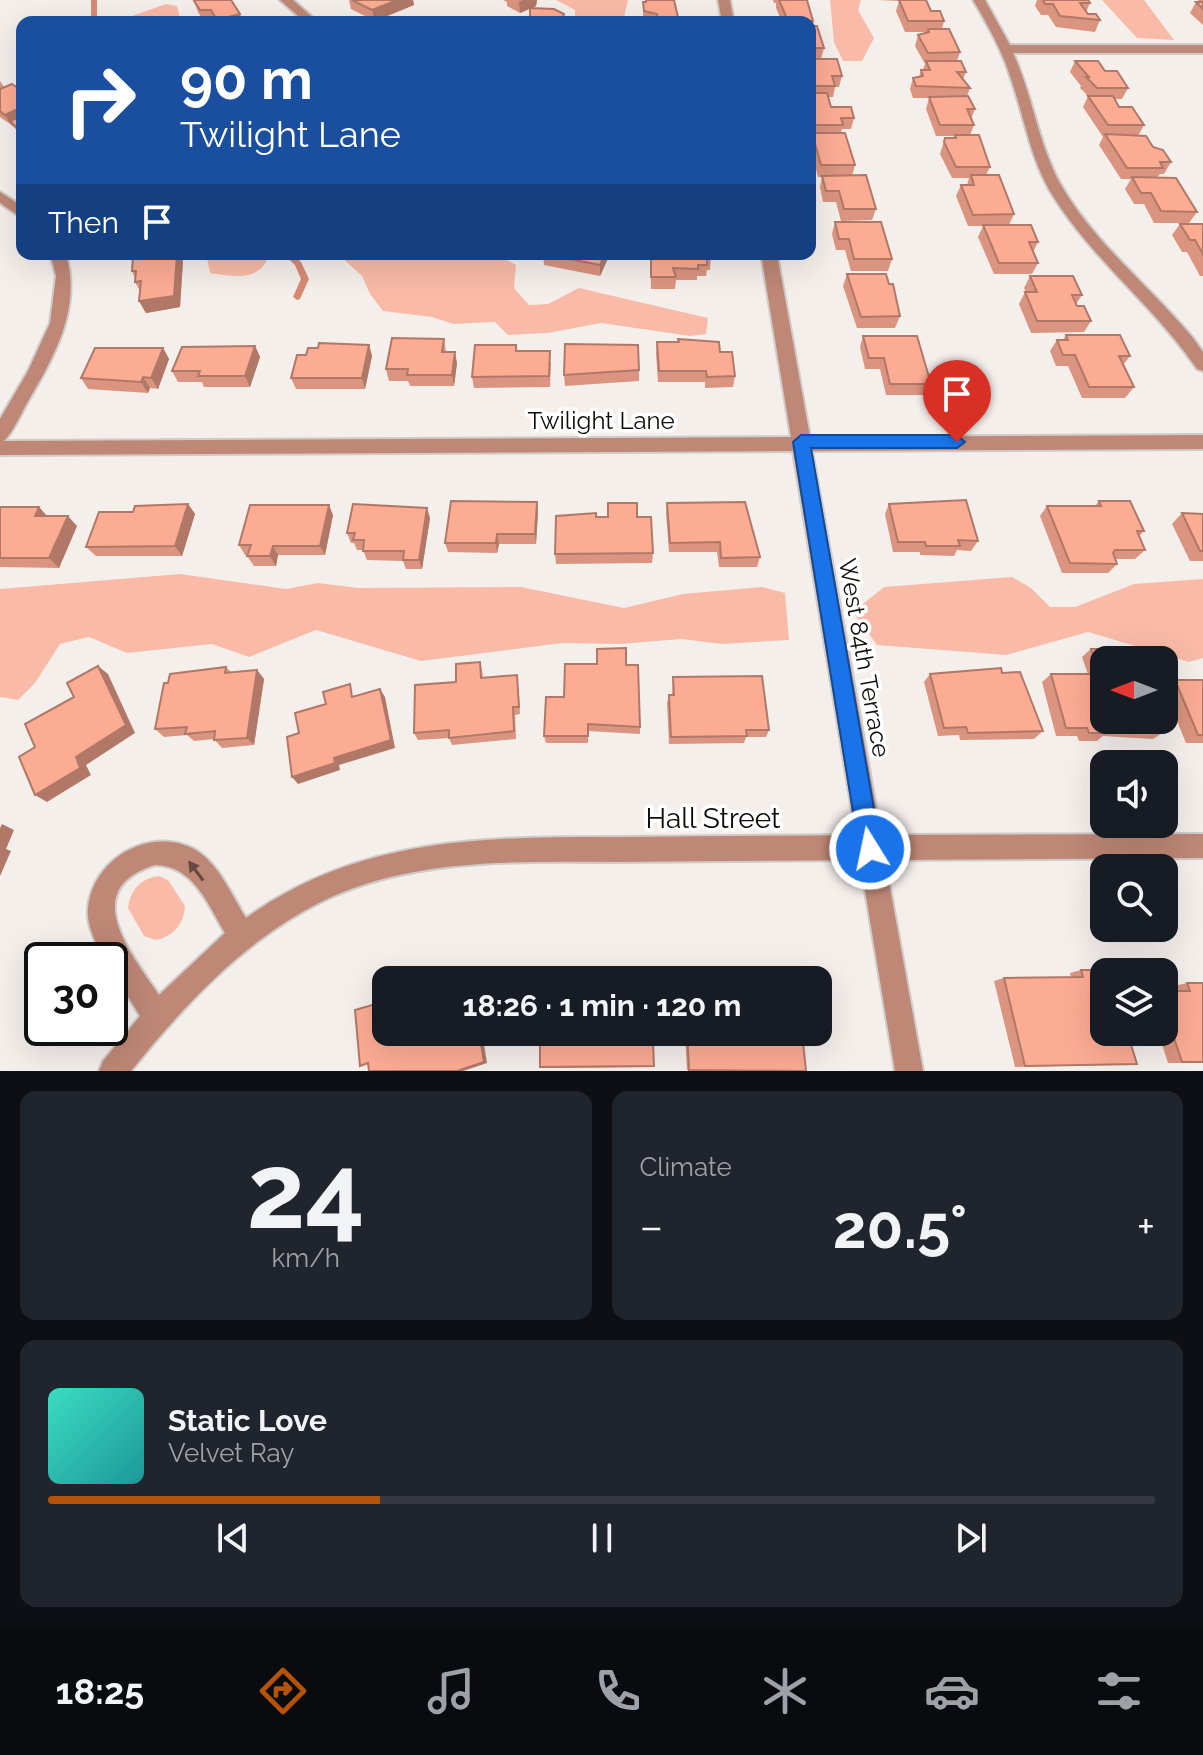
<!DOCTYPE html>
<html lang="en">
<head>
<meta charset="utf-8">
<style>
  body { margin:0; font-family:Raleway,sans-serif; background:#20242c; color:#f1f3f6; height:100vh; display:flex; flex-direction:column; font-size:30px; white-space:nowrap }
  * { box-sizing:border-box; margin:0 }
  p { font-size:26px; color:#9ea1a6 }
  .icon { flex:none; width:44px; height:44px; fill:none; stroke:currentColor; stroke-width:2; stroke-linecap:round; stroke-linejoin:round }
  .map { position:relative; height:1071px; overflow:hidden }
  .details { display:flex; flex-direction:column; gap:20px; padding:20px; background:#0d0f14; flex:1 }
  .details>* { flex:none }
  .top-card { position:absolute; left:16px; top:16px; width:800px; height:244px; border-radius:16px; box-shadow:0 8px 32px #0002; background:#1a4fa0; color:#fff; overflow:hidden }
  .needle { width:52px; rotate:270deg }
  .tools { position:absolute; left:1090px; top:646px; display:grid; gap:16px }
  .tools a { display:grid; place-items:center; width:88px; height:88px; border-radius:16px; background:#171b24; box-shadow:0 8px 32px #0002; font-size:40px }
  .speed { position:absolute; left:24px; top:942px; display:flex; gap:16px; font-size:40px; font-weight:700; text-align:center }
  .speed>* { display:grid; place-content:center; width:104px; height:104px; border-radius:50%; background:#171b24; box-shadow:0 8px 32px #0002; line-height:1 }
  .speed .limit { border:4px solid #111; border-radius:12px; background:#fff; color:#111 }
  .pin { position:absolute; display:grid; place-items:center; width:68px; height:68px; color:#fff; margin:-82px -34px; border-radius:50% 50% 50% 0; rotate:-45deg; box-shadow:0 0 8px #0007 }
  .pin .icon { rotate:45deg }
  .me { position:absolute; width:88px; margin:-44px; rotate:350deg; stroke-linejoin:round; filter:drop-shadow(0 0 6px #0008) }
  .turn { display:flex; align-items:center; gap:28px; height:168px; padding:0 32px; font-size:36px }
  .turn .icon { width:104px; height:104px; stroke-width:2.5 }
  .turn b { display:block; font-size:56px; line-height:68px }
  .then { display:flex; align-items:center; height:76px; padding:0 32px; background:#0003; gap:16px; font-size:30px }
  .big { font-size:60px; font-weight:700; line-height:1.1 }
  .details .widget { flex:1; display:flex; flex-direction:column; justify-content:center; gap:12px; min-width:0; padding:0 28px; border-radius:16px; background:#20242c }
  .details .dial { align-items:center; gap:0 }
  .dial b { font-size:104px; line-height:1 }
  .song { display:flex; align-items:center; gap:24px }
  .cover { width:96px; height:96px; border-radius:12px; background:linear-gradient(135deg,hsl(170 70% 55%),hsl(180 70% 35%)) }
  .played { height:8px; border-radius:4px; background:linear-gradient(90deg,#b45309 30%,#363941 30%) }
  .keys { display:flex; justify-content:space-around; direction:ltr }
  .heat { display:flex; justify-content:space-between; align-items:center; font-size:44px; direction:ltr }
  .details .tiles { flex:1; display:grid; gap:20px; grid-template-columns:1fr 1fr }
  .widget:last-child { grid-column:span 2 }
  .trip { position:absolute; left:372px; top:966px; width:460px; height:80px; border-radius:16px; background:#171b24; box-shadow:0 8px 32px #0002; font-weight:700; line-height:80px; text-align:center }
  .tab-bar { display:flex; height:128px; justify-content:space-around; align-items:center; background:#090b0e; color:#9ea1a6 }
  .tab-bar .icon { width:56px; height:56px }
  .tab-bar .current { color:#b45309 }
  .tab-bar b { font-size:36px; color:#f1f3f6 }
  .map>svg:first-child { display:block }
  .green { fill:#f9bba8 }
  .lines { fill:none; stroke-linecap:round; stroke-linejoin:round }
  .stream { fill:#d88b73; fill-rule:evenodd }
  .street-casing { stroke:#d0cbc8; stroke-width:4 }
  .street { fill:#be8776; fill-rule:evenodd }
  .wall { fill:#da947f }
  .shaded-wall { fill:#b17868 }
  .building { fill:#fdac94; stroke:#b17868; stroke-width:2 }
  .oneway { fill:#664a40 }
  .route { fill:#1a73e8; stroke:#114b97; stroke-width:2 }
  .labels { text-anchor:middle; stroke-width:7; stroke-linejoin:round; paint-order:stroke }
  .street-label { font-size:24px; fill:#0e0c0b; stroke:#fff }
  .near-street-label { font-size:28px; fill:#0e0c0b; stroke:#fff }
</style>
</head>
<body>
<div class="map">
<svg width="1203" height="1071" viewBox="0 0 1203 1071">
  <rect width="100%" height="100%" fill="#f5efec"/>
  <g class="green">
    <polygon points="556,0 628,0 623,22 575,22 575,10"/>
    <polygon points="830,0 861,0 858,10 874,38 862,61 843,61 834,42"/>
    <polygon points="1102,0 1144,0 1174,40 1137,38"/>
    <polygon points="166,4 177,6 181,22 115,22"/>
    <path d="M206 254H269C262 282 232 277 210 273Z"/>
    <polygon points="338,254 496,254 516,265 514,288 529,305 548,304 579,288 708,318 706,334 690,336 601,323 548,333 508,335 495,322 453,324 432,317 383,311 370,294 362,276"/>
    <polygon points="180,574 286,589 318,583 359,588 521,587 624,608 683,594 762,587 785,593 789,640 722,644 681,639 620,644 562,643 421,661 316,630 249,657 212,644 127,653 89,637 60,644 35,683 18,700 0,697 0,589"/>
    <polygon points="1012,577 1031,588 1050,607 1075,607 1134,584 1203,579 1203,658 1189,662 1088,632 1006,655 877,645 853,612 884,587"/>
    <path d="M159 876 168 880 185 906C184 924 173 937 155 940L144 936 128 908C130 890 141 878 159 876Z"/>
  </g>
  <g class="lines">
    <g class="stream">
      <polygon points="91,0 97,0 97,16 103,22 96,22 91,17"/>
      <polygon points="283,254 292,254 301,262 309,279 300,299 297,300 293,297 301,279 295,265"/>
    </g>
    <defs>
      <g id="street">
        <polygon points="280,0 293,0 318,22 305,22"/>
        <polygon points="718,0 730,0 734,22 722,22"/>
        <path d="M973 0H985L1010 45H1203V53H1013C1033 96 1038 144 1061 185 1094 243 1151 287 1193 338L1203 352V371L1197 369C1155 307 1093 260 1053 196 1031 161 1025 120 1012 82 1003 52 989 27 973 0Z"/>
        <polygon points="0,192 22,206 22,218 0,203"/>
        <path d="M50 254H66C82 309 54 357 26 405 20 416 13 432 4 441L791 437 761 254H777L810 437 1203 435V449L812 451 881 835 1203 834V858L885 860 923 1071H895L860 860C779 861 698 861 618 862 520 862 416 857 325 900 245 939 186 1003 131 1071H99L103 1061 140 1016 110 968V960H105C97 945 86 926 88 908 93 858 150 826 194 849 218 862 232 896 246 918 362 835 489 837 625 837 702 836 779 836 856 835L793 451 0 455V419L28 371 50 323 56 276ZM155 865C194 866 207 903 225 933L159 995C132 955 77 889 155 865Z"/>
      </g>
    </defs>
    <use href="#street" class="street-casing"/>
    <use href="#street" class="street"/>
  </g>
  <g class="wall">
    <polygon points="349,0 413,0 414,5 375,21 351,9"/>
    <polygon points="503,0 537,0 536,6 520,13 507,6 507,2"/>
    <polygon points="646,0 678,17 678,22 643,22 643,2 646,2"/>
    <polygon points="773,0 807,0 813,21 812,26 824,48 821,59 842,76 839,87 835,87 833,97 828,97 831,107 854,118 851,129 842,129 841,133 855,165 852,176 876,209 872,220 841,221 836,202 823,202 820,187 822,177 818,177 810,146 811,136 810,136 810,22 782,22 776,8 776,3 774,3"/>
    <polygon points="878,0 926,0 931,11 944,21 942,29 960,52 957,61 966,72 963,79 970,88 967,96 975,109 971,119 974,125 970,135 990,167 986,175 1014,214 1009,225 1038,242 1033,252 1038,263 1032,274 994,274 978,237 983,226 968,226 956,196 961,185 967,185 969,178 952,178 940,154 945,138 953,138 954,136 936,136 926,109 929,98 913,98 910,89 913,78 919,77 921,70 923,70 925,64 915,46 918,35 927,32 905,32 896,11 899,1"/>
    <polygon points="1037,0 1088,0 1090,3 1086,12 1088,14 1100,20 1095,32 1056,27 1048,15 1041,15 1035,6"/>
    <polygon points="1199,0 1203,0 1203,25 1190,13 1196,2"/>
    <polygon points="194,1 243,22 204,22 198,12"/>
    <polygon points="1075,61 1105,71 1128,88 1122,99 1115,99 1119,107 1144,125 1138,136 1171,162 1164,174 1160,174 1157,177 1197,212 1189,223 1154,223 1144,204 1134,204 1125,189 1131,179 1121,179 1099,145 1103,137 1083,107 1088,96 1080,88 1081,86 1070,72"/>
    <polygon points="0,81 4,87 22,91 22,137 13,126 0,117"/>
    <polygon points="835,222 892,259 888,271 851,271 845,250 836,250 832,234"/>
    <polygon points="1180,224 1203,224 1203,276 1200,276 1187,252 1182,252 1172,235"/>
    <polygon points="543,254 610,254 600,276 544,265"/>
    <polygon points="650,254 711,254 710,270 707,270 706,276 697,276 697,280 676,280 675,289 651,289"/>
    <polygon points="183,261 180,307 146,313 139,301 140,291 135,282 135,278 132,271"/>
    <polygon points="847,274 889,284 900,316 895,328 857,328 843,286"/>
    <polygon points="1030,276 1082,295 1076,304 1091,321 1084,332 1031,333 1019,304 1025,292 1026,292 1024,288"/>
    <polygon points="1066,335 1130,356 1123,365 1134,387 1125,398 1082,398 1068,366 1056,366 1050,351 1057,340 1063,340"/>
    <polygon points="863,336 931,384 926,395 886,395 880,369 865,369 860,347"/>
    <polygon points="444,339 446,352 457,363 454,386 410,386 408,381 389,381 386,369"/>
    <polygon points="678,339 720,352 735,376 733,387 705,388 705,382 658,382 656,353 657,342 678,342"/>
    <polygon points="369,345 372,356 365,389 296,389 291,378 306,355"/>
    <polygon points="255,346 260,357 250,387 204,387 202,382 178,382 172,371"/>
    <polygon points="163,348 169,359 158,389 150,388 148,393 88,389 81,378"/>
    <polygon points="517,351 551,362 550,387 474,388 472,377"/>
    <polygon points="639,370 639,381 565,386 564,375"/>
    <polygon points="1099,501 1144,531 1139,536 1145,550 1135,559 1116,559 1117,564 1108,573 1062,573 1040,516 1047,506 1095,506"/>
    <polygon points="537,502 538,512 536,544 499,544 497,553 448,552 445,543"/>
    <polygon points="667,503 760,557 757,567 719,567 717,552 669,552 666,513"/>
    <polygon points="188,504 195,514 182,556 96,556 86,547 133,512"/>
    <polygon points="889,504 978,541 971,551 957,550 954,556 920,555 920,552 893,552 885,514"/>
    <polygon points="0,507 39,507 46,516 77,526 59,568 0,567"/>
    <polygon points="1182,513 1203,514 1203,561 1190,561 1172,524"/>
    <polygon points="333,515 325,555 278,555 276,566 254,566 247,556 248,555 245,555 239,545"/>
    <polygon points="596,517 637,517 653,553 652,563 556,564 555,554"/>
    <polygon points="430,518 422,569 406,569 403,561 367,560 363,550 357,550 354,543 351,543 347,533"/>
    <polygon points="1091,649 1104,660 1164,732 1153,739 1103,736 1097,741 1079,741 1077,736 1056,736 1042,682 1051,674 1088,674 1082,657"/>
    <polygon points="480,662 482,670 483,678 518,683 520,714 515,715 516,739 452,745 449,738 418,740 414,733 456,682"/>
    <polygon points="626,665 640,727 640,734 588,731 588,743 546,743 544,736 564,697"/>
    <polygon points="226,667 231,672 257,670 264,679 254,745 222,748 214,739 194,741 187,735 164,737 155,729"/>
    <polygon points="1002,673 1043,731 1034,739 960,740 959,735 938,736 924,682 930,674"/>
    <polygon points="673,677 769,730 766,737 746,737 744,743 669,744 667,703 669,695 672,695"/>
    <polygon points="1175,680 1203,680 1203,743 1186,743 1164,689 1164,688"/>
    <polygon points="1081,970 1104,972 1137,1064 1015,1067 994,981 1004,978 1071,978 1070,973"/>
    <polygon points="1187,983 1203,983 1203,1063 1168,1063 1158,1032 1164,1032 1164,991 1175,991 1174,986"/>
    <polygon points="533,1032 658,1032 658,1042 657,1044 653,1044 654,1066 652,1067 542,1068 540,1067 540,1033"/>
    <polygon points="685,1032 802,1032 806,1071 687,1070"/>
  </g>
  <g class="shaded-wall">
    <polygon points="397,0 413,0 414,5 375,21 372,10"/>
    <polygon points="523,0 537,0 536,6 520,13 519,2"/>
    <polygon points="240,14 243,22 218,22 217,20"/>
    <polygon points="22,107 22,122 10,121 13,126 12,126 5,115"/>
    <polygon points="177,254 179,254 183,261 180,307 146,313 139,301"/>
    <polygon points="605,254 610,254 600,276 600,265"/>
    <polygon points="369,345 372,356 365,389 362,378"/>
    <polygon points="255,346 260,357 250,387 245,376"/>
    <polygon points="163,348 169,359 158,389 151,378"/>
    <polygon points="455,352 457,363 454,386 452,375"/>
    <polygon points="143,377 150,388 148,393 141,382"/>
    <polygon points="537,502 538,512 536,544 535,534"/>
    <polygon points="188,504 195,514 182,556 175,546"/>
    <polygon points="329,505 333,515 325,555 320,546"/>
    <polygon points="39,507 48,517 35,516"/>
    <polygon points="427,508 430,518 422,569 419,560"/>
    <polygon points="68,516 77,526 59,568 49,558"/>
    <polygon points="497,534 499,544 497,553 496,543"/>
    <polygon points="273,546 278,555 276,566 270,556"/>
    <polygon points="98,666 108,674 135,733 86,765 91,775 47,802 35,795 76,757"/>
    <polygon points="257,670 264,679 254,745 247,738"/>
    <polygon points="380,689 385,697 395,748 339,765 340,770 298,784 292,777 334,758"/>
    <polygon points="2,824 14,830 6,849 11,851 0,876 0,828"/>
    <polygon points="479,1032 482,1032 487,1063 463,1071 457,1071"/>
  </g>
  <g class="building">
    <polygon points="196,0 231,0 240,14 217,20 211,10 200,10 194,1"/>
    <polygon points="352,0 397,0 372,10"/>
    <polygon points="646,0 674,0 678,17 657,17 657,14 644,11 643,2 646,2"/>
    <polygon points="779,0 807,0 813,21 788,21"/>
    <polygon points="899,0 926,0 931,11 940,11 944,21 908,21"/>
    <polygon points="1043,0 1088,0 1090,3 1080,3 1088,14 1096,14 1100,20 1060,16 1053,4 1045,4"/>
    <polygon points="1196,2 1203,2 1203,9"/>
    <polygon points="530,8 554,9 564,14 561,22 530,22"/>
    <polygon points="810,26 817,26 824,48 813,48 814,53 810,53"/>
    <polygon points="928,29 949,29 960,52 928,53 918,35 929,32"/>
    <polygon points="810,59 837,59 842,76 832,76 835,86 810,86"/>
    <polygon points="926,61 961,61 966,72 957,72 970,88 916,86 913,78 923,76 921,70 930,70"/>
    <polygon points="1075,61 1098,61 1105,71 1117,71 1128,88 1097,88 1086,77 1089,77"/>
    <polygon points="12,84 22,91 22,107 5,115 0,111 0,89"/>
    <polygon points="810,93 827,93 831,107 851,107 854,118 841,118 843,125 810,125"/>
    <polygon points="968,96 975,109 967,109 974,125 940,125 929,97"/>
    <polygon points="1088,96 1113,96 1119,107 1132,107 1144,125 1108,125"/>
    <polygon points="22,116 22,133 10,121"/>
    <polygon points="812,133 845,133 855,165 821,165"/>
    <polygon points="1105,134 1146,136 1153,147 1163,150 1171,162 1160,162 1163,168 1127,168"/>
    <polygon points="955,135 979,135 990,167 956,167 944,142 945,138 956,138"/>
    <polygon points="866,175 876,209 844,209 839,191 826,191 822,176"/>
    <polygon points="971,175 999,175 1014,214 973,215 961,185 974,185"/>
    <polygon points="1132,177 1176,178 1197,212 1161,211 1151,193 1141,193"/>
    <polygon points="835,222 881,222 892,259 854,259 849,239 839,239"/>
    <polygon points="1180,224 1203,224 1203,254 1195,240 1190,240"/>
    <polygon points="983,225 1031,225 1038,242 1029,242 1038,263 999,263"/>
    <polygon points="146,254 177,254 174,296 139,301 141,281 135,282 136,271 132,271 133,256"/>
    <polygon points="544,254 605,254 600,265"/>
    <polygon points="651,254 711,254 712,258 707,258 707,265 698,265 698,269 673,268 676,277 651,277"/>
    <polygon points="847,274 886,274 889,284 893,284 900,316 861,317"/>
    <polygon points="1030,276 1073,276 1082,295 1072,295 1077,306 1084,306 1091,321 1037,321 1025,292 1037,292"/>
    <polygon points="1066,335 1120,335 1130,356 1119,356 1134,387 1089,387 1075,355 1063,355 1057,340 1068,340"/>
    <polygon points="863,336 917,336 931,384 890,384 884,358 869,358"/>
    <polygon points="392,338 444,339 442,352 455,352 452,375 407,375 408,369 386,369"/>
    <polygon points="678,339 719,342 720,352 732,352 735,376 707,377 706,371 659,371 657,342 679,342"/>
    <polygon points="319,343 369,345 362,378 291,378 297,355 306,355 308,348 318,348"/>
    <polygon points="565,344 638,345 639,370 564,375"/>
    <polygon points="475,345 516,345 516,351 550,351 549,376 472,377"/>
    <polygon points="255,346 245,376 198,376 200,371 172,371 182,347"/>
    <polygon points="95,348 163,348 151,378 143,377 141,382 81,378"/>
    <polygon points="966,500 978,541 958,540 960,546 926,546 925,542 898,542 889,504"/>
    <polygon points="451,501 537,502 535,534 497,534 496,543 445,543"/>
    <polygon points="1099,501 1130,501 1144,531 1137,531 1145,550 1115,550 1113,553 1117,564 1070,563 1047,506 1101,506"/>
    <polygon points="745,502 760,557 721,558 720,542 670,543 667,503"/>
    <polygon points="608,503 637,503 637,517 651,517 653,553 555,554 556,516 596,513 596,517 608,517"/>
    <polygon points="188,504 175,546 86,547 99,512 133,512 135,506"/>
    <polygon points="353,504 427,508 419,560 403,560 404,551 363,551 364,540 353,540 355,533 347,533"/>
    <polygon points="250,505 329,505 320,546 273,546 270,556 247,556 251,545 239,545"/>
    <polygon points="0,507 39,507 35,516 68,516 49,558 0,558"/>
    <polygon points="1182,513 1203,514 1203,551 1200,551"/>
    <polygon points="626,648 626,665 638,665 640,727 588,724 588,736 544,736 546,697 564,697 565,664 597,664 597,649"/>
    <polygon points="1091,649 1125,649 1130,660 1104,660 1104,720 1160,720 1164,732 1105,728 1107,733 1089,733 1087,728 1066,728 1051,674 1100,674"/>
    <polygon points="480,662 481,678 517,675 519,707 513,707 514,731 449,738 449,730 414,733 415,685 456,682 456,664"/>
    <polygon points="98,666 126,725 76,757 80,768 35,795 19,757 35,747 25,724 74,697 67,683"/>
    <polygon points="226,667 225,673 257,670 247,738 214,740 215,731 185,734 187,727 155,729 164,683 168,683 170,674"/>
    <polygon points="1001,668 1002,673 1020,672 1043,731 968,733 966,727 944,728 930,674"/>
    <polygon points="762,676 769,730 746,730 747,736 671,737 669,695 674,695 673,677"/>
    <polygon points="1175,680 1203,680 1203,735 1198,735"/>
    <polygon points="350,684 352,697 380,689 391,740 334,758 335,763 292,777 287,737 299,733 295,713 326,704 323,692"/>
    <polygon points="692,968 734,968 735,979 796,980 693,980"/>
    <polygon points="1081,970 1118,970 1119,972 1104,972 1104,1032 1127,1032 1137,1064 1025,1066 1004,978 1083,977"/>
    <polygon points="574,971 574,980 540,980 540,972"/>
    <polygon points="655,971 656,980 608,980 607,972"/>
    <polygon points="1187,983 1203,983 1203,1062 1182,1062 1164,1008 1164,991 1190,991"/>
    <polygon points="386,1001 386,1032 479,1032 484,1062 457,1071 369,1071 368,1063 360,1066 355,1010"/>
    <polygon points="540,1032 658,1032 658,1042 653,1042 654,1066 540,1067"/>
    <polygon points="687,1032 802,1032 806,1071 689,1070"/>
  </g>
  <defs><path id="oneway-solid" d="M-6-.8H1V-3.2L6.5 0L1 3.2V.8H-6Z" transform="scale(2)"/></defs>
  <use class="oneway" href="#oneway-solid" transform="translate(196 871) rotate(-127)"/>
  <polygon class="route" points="801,435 957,435 965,442 957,448 811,448 881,849 878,857 870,861 862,857 859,849 793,442"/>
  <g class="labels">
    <g class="street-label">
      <text x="601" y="429">Twilight Lane</text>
      <text transform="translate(864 658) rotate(80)" y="8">West 84th Terrace</text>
    </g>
    <g class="near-street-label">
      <text x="713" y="828">Hall Street</text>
    </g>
  </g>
</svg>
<div class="tools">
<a><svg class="needle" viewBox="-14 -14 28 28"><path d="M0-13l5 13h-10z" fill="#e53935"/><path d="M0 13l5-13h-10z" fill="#9ea1a6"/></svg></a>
<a><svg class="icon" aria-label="sound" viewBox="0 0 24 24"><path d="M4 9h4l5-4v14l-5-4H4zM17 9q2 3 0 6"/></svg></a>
<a><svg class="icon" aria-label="search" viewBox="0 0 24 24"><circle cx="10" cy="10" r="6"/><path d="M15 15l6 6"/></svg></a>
<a><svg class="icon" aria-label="layers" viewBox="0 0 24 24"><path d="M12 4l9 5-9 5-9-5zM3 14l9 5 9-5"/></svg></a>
</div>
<div class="speed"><div class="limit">30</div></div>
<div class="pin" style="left:957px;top:442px;background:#d93025"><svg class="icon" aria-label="arrive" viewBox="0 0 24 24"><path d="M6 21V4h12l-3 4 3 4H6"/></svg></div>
<svg class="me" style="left:870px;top:849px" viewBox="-20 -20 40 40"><circle r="17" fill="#1a73e8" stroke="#fff" stroke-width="3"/><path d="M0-11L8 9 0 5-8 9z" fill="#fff"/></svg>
<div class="trip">18:26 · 1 min · 120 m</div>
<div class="top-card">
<div class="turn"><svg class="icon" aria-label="right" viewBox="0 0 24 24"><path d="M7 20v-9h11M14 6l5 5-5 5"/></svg><div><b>90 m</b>Twilight Lane</div></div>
<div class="then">Then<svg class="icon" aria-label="arrive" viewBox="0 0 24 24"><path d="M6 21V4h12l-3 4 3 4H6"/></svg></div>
</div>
</div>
<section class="details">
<div class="tiles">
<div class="widget dial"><b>24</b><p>km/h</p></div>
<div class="widget"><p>Climate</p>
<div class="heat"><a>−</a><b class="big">20.5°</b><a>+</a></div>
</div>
<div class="widget">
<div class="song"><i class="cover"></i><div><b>Static Love</b><p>Velvet Ray</p></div></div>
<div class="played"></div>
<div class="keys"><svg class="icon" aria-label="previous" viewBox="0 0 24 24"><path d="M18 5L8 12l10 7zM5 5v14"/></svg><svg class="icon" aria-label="pause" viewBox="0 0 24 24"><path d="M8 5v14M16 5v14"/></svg><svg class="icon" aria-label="next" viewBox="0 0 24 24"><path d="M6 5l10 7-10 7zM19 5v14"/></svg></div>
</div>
</div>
</section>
<nav class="tab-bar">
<b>18:25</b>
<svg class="icon current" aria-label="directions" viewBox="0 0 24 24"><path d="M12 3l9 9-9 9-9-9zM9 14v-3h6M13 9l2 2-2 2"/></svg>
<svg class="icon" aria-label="music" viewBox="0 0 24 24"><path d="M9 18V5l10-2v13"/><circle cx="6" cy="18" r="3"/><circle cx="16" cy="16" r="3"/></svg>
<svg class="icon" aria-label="phone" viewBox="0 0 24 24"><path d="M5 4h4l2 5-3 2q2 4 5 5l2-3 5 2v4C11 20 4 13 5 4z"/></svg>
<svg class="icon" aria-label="climate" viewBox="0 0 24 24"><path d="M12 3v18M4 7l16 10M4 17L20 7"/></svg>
<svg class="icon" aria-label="car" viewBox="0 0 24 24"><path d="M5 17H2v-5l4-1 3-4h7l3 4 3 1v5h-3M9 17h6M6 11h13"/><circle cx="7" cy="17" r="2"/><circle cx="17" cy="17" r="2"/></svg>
<svg class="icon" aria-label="filters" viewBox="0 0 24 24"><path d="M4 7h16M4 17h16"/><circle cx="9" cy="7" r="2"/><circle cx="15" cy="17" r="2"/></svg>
</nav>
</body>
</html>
